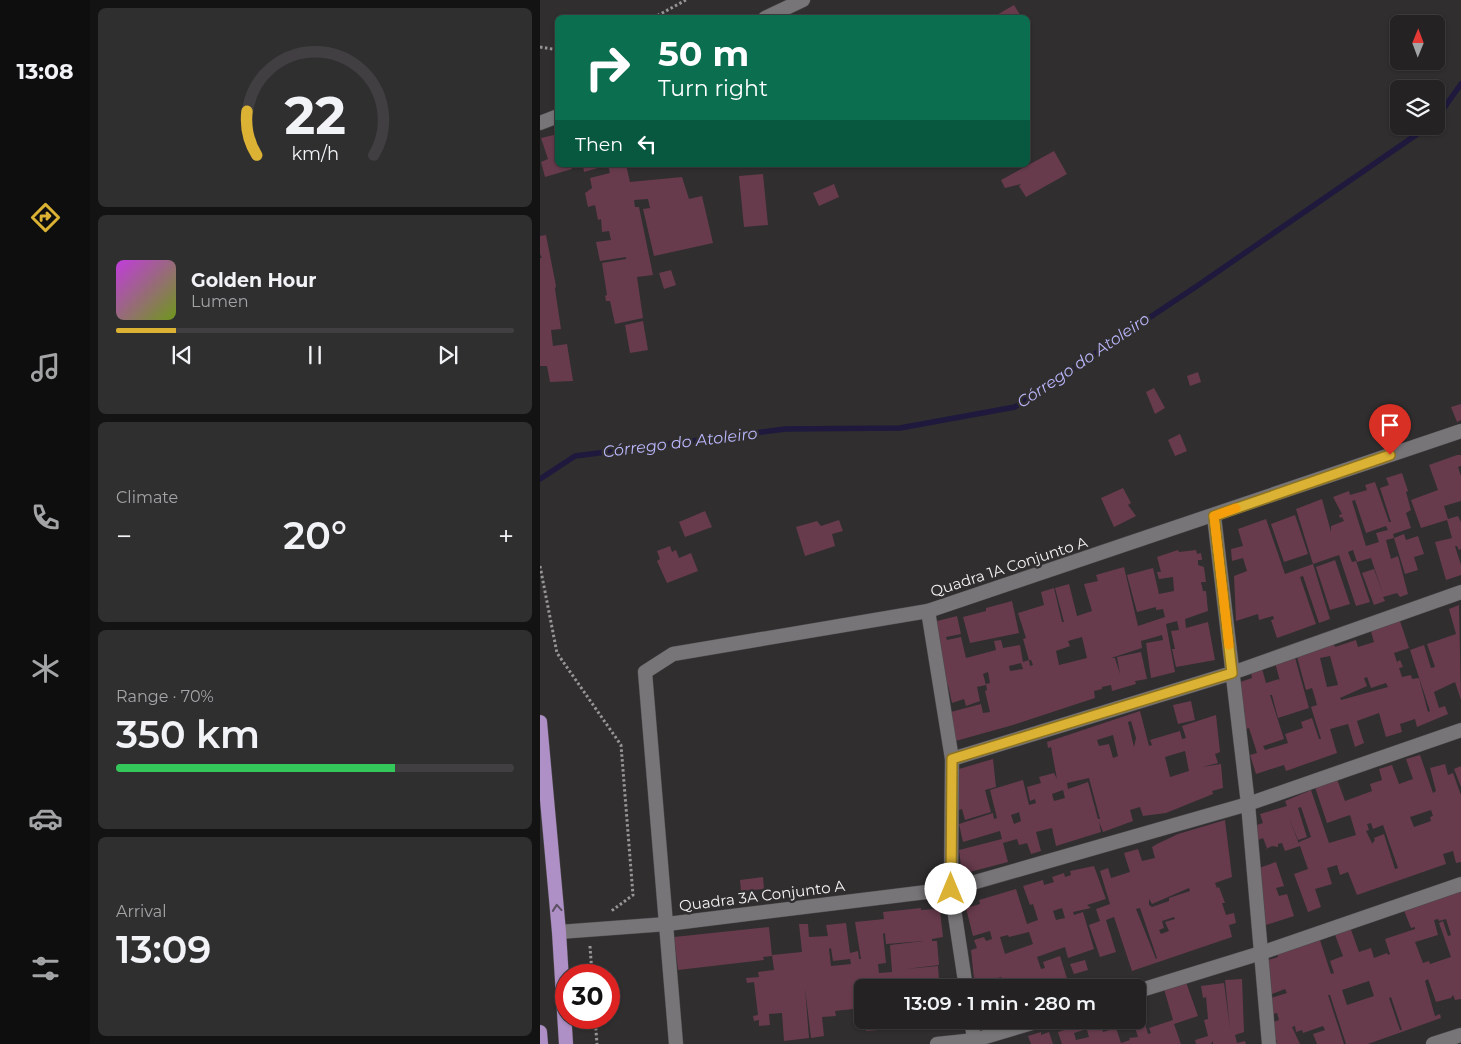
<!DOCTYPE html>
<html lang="en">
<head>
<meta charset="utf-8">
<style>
  body { margin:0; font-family:Montserrat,sans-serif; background:#302f30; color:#f1f3f6; height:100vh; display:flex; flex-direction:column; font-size:19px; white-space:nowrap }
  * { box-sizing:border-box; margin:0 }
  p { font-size:16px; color:#a3a4a6 }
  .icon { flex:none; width:28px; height:28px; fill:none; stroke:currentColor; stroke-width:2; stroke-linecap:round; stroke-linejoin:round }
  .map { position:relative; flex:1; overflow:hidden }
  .sheet { display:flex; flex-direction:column; gap:8px; padding:8px; background:#141313; width:450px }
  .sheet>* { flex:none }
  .top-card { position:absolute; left:15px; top:15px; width:475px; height:152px; border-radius:8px; box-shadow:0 1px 4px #0004,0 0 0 1px #413f41; background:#0b6e4f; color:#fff; overflow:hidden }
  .needle { width:32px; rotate:1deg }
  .controls { position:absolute; left:850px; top:15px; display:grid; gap:10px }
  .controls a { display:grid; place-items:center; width:55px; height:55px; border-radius:8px; background:#242223; box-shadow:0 1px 4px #0004,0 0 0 1px #413f41; font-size:25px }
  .speed { position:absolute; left:15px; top:964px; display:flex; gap:10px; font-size:25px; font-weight:700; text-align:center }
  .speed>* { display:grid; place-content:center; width:65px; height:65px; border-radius:50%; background:#242223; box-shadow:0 1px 4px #0004,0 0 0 1px #413f41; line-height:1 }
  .speed .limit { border:8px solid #d22; background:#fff; color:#111 }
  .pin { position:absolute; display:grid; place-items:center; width:42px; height:42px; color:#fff; margin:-51px -21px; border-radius:50% 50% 50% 0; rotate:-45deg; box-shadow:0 0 5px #0007 }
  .pin .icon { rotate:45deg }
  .me { position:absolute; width:55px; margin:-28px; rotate:0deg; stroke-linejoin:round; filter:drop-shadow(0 0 4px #0008) }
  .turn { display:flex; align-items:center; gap:18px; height:105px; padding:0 20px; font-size:22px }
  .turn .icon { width:65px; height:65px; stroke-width:2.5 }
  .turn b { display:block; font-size:35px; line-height:42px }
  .then { display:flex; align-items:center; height:48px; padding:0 20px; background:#0003; gap:10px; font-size:19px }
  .big { font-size:38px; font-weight:600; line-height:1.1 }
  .sheet .widget { flex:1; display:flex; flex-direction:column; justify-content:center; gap:8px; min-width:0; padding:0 18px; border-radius:8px; background:#302f30 }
  .sheet .dial { align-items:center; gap:0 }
  .dial svg { height:130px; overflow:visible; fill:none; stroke:#413f41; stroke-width:7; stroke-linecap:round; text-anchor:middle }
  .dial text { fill:#f1f3f6; stroke:none }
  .song { display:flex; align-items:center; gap:15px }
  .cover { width:60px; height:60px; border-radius:8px; background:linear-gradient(135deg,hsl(290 70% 55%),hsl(80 70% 35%)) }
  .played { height:5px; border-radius:2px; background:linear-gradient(90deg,#dbb233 15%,#413f41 15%) }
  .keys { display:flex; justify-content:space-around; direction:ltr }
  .heat { display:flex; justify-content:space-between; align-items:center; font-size:28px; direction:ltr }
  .charge { height:8px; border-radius:4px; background:linear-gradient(90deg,#34c759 70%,#413f41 0) }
  .trip { position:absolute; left:314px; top:979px; width:292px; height:50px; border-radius:8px; background:#242223; box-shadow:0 1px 4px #0004,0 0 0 1px #413f41; font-weight:600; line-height:50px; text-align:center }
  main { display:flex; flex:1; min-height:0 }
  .tab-bar { display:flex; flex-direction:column; width:90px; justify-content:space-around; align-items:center; background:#0e0e0e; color:#a3a4a6 }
  .tab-bar .icon { width:35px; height:35px }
  .tab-bar .current { color:#dbb233 }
  .tab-bar b { font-size:22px; color:#f1f3f6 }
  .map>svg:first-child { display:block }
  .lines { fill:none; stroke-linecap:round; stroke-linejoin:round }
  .stream { stroke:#1e193d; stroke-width:5.5 }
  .building { fill:#673b4c; fill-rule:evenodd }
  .minor-casing { stroke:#4d4b4d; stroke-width:15 }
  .primary-casing { stroke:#4d4b4d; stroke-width:15 }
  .path { stroke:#979697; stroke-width:3; stroke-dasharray:2.5 2.5; stroke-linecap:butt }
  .minor { stroke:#777577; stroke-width:14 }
  .primary { stroke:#ae8fc6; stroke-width:14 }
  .oneway { stroke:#5c5064 }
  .route-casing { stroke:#8e7421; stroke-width:12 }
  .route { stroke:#dbb233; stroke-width:9 }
  .slow { stroke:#f59e0b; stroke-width:9 }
  .labels { text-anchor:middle; stroke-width:5; stroke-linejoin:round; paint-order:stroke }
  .street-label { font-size:15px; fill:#f5f4f5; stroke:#302e2f }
  .water-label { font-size:16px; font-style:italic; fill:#b9b6fa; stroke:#302e2f }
</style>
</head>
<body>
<main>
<nav class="tab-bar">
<b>13:08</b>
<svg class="icon current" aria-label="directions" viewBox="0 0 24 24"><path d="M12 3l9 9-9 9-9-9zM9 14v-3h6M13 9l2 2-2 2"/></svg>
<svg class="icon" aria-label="music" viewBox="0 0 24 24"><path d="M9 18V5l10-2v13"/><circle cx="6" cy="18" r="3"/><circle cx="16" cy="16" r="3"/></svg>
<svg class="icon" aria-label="phone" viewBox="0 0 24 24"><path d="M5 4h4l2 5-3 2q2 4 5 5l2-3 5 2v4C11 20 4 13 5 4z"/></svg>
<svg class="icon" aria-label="climate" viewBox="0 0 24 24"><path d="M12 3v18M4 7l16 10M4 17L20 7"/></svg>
<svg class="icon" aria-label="car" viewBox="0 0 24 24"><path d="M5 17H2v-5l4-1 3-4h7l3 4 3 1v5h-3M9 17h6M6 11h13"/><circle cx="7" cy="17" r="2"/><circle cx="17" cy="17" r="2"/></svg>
<svg class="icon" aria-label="filters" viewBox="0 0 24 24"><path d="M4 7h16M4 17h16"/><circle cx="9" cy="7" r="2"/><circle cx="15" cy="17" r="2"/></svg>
</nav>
<section class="sheet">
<div class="widget dial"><svg viewBox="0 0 100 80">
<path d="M14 69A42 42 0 1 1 86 69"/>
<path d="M14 69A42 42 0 0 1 8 42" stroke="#dbb233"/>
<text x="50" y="56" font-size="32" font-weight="700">22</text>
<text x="50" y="72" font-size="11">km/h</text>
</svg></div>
<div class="widget">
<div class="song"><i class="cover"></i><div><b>Golden Hour</b><p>Lumen</p></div></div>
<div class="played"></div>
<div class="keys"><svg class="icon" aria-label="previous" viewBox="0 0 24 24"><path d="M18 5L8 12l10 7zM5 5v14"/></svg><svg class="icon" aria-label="pause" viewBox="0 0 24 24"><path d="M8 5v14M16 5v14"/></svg><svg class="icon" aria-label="next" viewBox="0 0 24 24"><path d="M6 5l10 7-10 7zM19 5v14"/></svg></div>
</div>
<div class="widget"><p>Climate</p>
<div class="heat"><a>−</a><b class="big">20°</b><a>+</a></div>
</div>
<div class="widget"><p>Range · 70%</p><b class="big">350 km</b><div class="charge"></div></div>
<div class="widget"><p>Arrival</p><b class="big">13:09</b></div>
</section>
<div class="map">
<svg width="921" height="1044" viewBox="0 0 921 1044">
  <rect width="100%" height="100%" fill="#302e2f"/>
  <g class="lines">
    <g class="stream">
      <polyline points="896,119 921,84"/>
      <polyline points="0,479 35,456 245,429 360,428 475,407 657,286 889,126"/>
    </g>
  </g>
  <g class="building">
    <polygon points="474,5 482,18 456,18 455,16"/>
    <polygon points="18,134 18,165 31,165 32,169 5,177 1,162 8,159 1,138"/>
    <polygon points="514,151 527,174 486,197 479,186 481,184 465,188 461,180"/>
    <polygon points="43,165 65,165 65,166 44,172"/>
    <polygon points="68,165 86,165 90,182 142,177 149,199 162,196 173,243 114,256 103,209 110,208 108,199 94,200 95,207 99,207 113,275 97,277 103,318 75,324 70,301 66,301 65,296 67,295 62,263 86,259 86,257 60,261 56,242 71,240 69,231 62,232 61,219 58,220 55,205 48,207 45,193 52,188 50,178 70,173"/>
    <polygon points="223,174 228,225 204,227 199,176"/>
    <polygon points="294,184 299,197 279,206 273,193"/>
    <polygon points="6,235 16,286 15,289 21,329 11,330 13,346 27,344 33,381 10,382 7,366 0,366 0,258 2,258 0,254 0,236"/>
    <polygon points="131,270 136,285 124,289 119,273"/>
    <polygon points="103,321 108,350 90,353 85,325"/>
    <polygon points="658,372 661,382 650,386 647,376"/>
    <polygon points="614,388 625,408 615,414 606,392"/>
    <polygon points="921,404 921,420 917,422 911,407"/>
    <polygon points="640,434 647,451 635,456 628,440"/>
    <polygon points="917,455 921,455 921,466 918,467 921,476 921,501 904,506 908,519 918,516 921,522 921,549 919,550 917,546 915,546 921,565 921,575 906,580 895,542 912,538 907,520 881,528 871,500 898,490 889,465"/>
    <path d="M862 473 868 491 866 492 871 510 866 513 871 528 853 534 854 538 846 540 851 559 858 556 868 594 860 597 857 593 843 597 845 601 834 605 822 573 834 569 843 594 831 558 817 562 813 550 808 552 812 562 816 561 830 602 816 606 799 555 773 564 756 509 782 499 791 532V526L804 521 802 517 800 518 799 515 802 514 793 497 809 491 810 495 827 490 825 485 835 482 849 522H851L840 488 849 485 846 478ZM815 500 826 533 846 526 848 530 836 533 839 542 826 546 812 501Z"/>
    <polygon points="583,488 591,503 588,505 596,516 574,527 561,498"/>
    <polygon points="165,511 172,527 145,537 139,522"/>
    <polygon points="755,515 768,554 744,562 731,524"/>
    <polygon points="726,519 745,574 773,564 790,619 779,623 763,576 760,577 776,624 737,638 731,620 734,619 733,616 719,620 718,614 696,621 694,576 707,571 703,558 692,561 691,549 703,546 698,529"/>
    <polygon points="299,520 303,531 292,534 295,546 265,556 256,527 277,521 281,526"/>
    <polygon points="864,534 866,540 878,536 884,554 874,557 878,570 865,574 854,538"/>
    <polygon points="130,546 132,552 136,550 139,558 151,553 158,571 127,583 117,561 120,559 117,551"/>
    <path d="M638 550 639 552 656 550 657 554 661 553 662 560H658V565L664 567 666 582H661L663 591H666L668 611 645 619 646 628 668 622 675 660 636 667 632 649H635L631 631 639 630 637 621 626 624 635 672 611 678 606 643 623 640 622 635 601 641 602 648 571 658H575L580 674 577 657 601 652 607 679 595 681 596 684 572 691 571 685 562 687V689L554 691 555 698 473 725 412 742 407 713 441 704 443 713 450 712 445 691 447 690 446 684 450 683 448 672 443 674 446 685 437 687 440 701 426 706 424 699 412 703 408 685 402 686 389 623 417 616 421 634 406 637 407 640 421 637 426 658 456 650 454 641 461 640 463 648 480 645 483 662 489 660 490 666 493 665 491 660H489L483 639 486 638 478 613 504 605 501 592 514 588 522 622H524L515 588 529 584 537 616 552 611 544 584 558 581 556 575 584 567 598 626 625 617 623 609 616 610V607L597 612 587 575 613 568 619 594 634 591 633 577 619 579 617 572H621L617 557ZM542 637 547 658 519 665 516 651 530 646 528 641ZM481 663 483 669 470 671 469 666Z"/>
    <polygon points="795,560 810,604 790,610 776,567"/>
    <polygon points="472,601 479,633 430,643 423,617 446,611 446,608"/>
    <path d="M919 605 921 700 915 682 894 692 899 708 905 706 908 714 877 727 875 719 860 724 862 732 846 737 839 713 817 721 824 743 815 747 808 724 790 729 797 753 746 771 744 765 716 774 710 755 717 753 709 728 703 730 699 715 705 713 697 683 712 678 710 669 721 665 726 683 739 679 740 681 734 659 754 654 769 708 738 718 732 695H730L744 739 723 746 725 750 748 743 745 734 763 728 761 722 772 718 779 739H781L771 707 777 705 773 691 772 688 766 690 756 653 793 641 795 647 816 640 818 647 834 642 830 628 860 621 869 648 854 653 857 662 860 660 863 667 859 668 862 677 871 675 872 679 879 678 888 712 890 711 870 650 884 645 891 668 895 667 887 644 916 634 909 609ZM790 656 798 685 787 687 780 658ZM827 677 831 688 846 683 848 687 801 700 800 698 827 686 824 678Z"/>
    <polygon points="651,701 655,720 638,724 633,705"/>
    <path d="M600 711 609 746 612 745 610 740 640 731 642 739 646 738 642 726 676 715 680 752 675 754 678 763 662 767 681 764 683 788 672 791 673 794 626 813 603 816 600 807 590 810 593 821 563 832 559 822 561 832 516 846 512 828 496 832 501 851 491 854 487 843 479 845 477 839 463 843 468 862 422 874 419 850 462 839 460 831 423 842 419 824 453 813 454 819 457 818 450 790 483 780 489 805 496 803 495 799 490 801 487 787 501 783 499 777 514 773 517 779 511 747 508 748 507 742ZM591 721 596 738 594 747 588 722ZM573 735 578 756 573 758 569 744 559 746 557 740ZM645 751 649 771 630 777 625 757ZM549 778 560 819H558L548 782 528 789 527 783ZM523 790 525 798 514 801 512 794ZM479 812 481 821 474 824 471 815Z"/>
    <path d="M880 755 893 793 896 791 890 768 905 764 908 775 913 773 921 795V862L916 863 913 851 903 854 906 864 817 895 808 872 800 875 797 865 787 868 792 884 775 889 781 907 768 912 754 874 768 869 760 846 745 851 742 843 738 844V847L732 846 724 850 727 848 723 838 718 840 717 825 723 823 720 814 747 806 745 801 771 790 789 843 816 835 810 815 787 823 775 787 797 779 805 801 832 791 830 784 842 780 839 769 852 765 859 784 873 779 866 759ZM761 807 771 837 759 842V844L748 815 758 840 767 837 758 808ZM891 810 893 816 890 817 891 821 874 827 870 817ZM831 823 833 829 843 825 858 868 855 869 844 834 834 838 835 840 831 845 832 843 826 831 829 830 827 824Z"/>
    <polygon points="453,759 456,787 445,790 451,812 425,820 422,809 416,811 412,771"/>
    <polygon points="921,766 921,787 914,769"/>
    <path d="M685 820 692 877 675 883 677 888 679 887 685 903H682L686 915 694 913 696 923 689 925 692 937 592 971 574 917 566 920 576 952 560 957 549 925 560 921 556 909 570 904 560 871 568 868 571 878 590 872 584 853 598 849 602 861 615 858 612 847 617 844 638 834ZM649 888 650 891 629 898V901L612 907 609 905V899L612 904ZM600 908 617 958 616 959 596 909ZM634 917 635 919 625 922 629 931 621 934 619 930 624 928 622 921Z"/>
    <polygon points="736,862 744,886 736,888 739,896 747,894 754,916 723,926 716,869"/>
    <path d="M554 866 566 899 547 905 551 908 533 912 534 915 543 912 554 949 528 958 525 947 497 957 501 969 505 968 503 962 520 956 530 988H463L461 977 444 983 446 988H435L431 950 437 948 434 940 444 937 446 941 452 939 450 931 433 936 426 908 440 904 439 900 476 889 487 924 498 920 493 904 490 905 483 886 503 880 504 885 514 882 512 877 524 873 525 877 531 875 530 871ZM522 908 525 918 516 920 513 911ZM489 932 493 944 465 954 460 937 468 935 469 937Z"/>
    <polygon points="223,877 224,889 201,891 200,880"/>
    <path d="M921 891V999L915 1000 913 995 911 998 896 1002 888 979 885 981 895 1016 900 1014 901 1018 828 1044H806L790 995H788L804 1044H777L773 1034 785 1030 783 1026 763 1033 762 1030 756 1032 755 1026 752 1027 760 1044H732L737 1042 730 1023 739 1020 737 1013 730 1015 728 999 747 993 745 989 732 994 728 986V960L738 957 737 953 779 937 791 974 794 973 790 961 803 956 794 932 810 927 819 952 831 948 834 958 847 953 848 955 850 954 845 939 875 929V927L871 928 863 908ZM898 919 899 921 906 919 911 935 908 936 903 921 899 923 911 957 890 964 889 961 883 963 875 942 898 935 894 920ZM829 981 834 996 807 1005 802 990ZM851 997 862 1030H860L849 998Z"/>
    <path d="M381 908V910L397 909 400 911 403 937 392 939V941H397L399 965 366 969 398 966 399 979 393 980 394 988H352V985L350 988H322L321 979H318L322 1008 295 1011 296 1016 282 1017 284 1036 271 1038 265 988 269 1038 244 1041 242 1013 229 1014 230 1025 219 1026V1020L214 1021 213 1016 218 1015 214 982 207 983 206 978 219 977 218 972 234 970 232 955 262 952 259 924H268L269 937 288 936 286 925 306 923 310 953 318 951 319 959H321L315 922 344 919 343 912ZM345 933 346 944 384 941 350 945 352 972 339 973 338 964 346 963 343 934ZM291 948 293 961 310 959 311 964 291 966 289 949Z"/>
    <polygon points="229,927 232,956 223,957 224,960 138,970 134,937"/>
    <polygon points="545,960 548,970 534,974 530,964"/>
    <polygon points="702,979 704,1032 695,1035 697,1043 705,1041 706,1044 673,1044 673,1041 671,1044 656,1044 655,1040 668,1036 664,1020 668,1019 666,997 663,998 661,986 684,983 690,1028 685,980"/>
    <polygon points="646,982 658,1016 634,1024 641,1044 522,1044 518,1032 531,1028 528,1021 530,1020 544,1020 547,1029 534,1033 536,1040 549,1037 547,1030 561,1025 563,1032 576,1028 581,1043 590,1040 589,1038 598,1037 595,1027 605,1024 608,1034 611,1033 609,1028 633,1020 624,989"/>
    <polygon points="325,1020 351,1020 352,1029 326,1031"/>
    <polygon points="382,1020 412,1020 412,1023 383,1026"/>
    <polygon points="501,1032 501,1035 509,1032 513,1044 491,1044 488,1036"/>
  </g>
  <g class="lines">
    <defs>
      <g id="minor">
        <polyline points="225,18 263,0"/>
        <polyline points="0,123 18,116"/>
        <polyline points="674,516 708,804 729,1044"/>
        <polyline points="388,611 412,759 411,889 426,988"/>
        <polyline points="412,759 692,673 921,592"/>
        <polyline points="19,932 127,924 411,889 708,804 921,730"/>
        <polyline points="598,991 721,953 921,884"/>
        <polyline points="431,1020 435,1044"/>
        <polyline points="136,1044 105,672 133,654 388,611 921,431"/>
        <polyline points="397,1044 435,1040 502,1020"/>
        <polyline points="893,1044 921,1035"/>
      </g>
      <g id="primary">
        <polyline points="0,722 19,932 26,1044"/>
        <polyline points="0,1032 1,1044"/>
      </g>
    </defs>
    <use href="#minor" class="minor-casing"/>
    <use href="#primary" class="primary-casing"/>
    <g class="path">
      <polyline points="113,18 146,0"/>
      <polyline points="0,47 18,50"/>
      <polyline points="0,566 17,653 81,745 93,895 70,912"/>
      <polyline points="50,946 52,975"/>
      <polyline points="55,1018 57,1044"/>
    </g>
    <use href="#minor" class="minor"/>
    <use href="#primary" class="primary"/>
  </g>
  <defs><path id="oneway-chevron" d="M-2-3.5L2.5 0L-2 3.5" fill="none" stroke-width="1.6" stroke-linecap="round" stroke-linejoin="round" transform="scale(1.25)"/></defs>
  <use class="oneway" href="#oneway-chevron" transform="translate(17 908) rotate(-95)"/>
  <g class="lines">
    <defs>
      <polyline id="route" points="411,889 412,759 692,673 674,516 850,455"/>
    </defs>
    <use href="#route" class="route-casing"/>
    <use href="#route" class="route"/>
    <polyline class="slow" points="689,645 674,516 696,508"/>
  </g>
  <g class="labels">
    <g class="street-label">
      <text transform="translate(469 567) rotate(-18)" y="5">Quadra 1A Conjunto A</text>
      <text transform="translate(222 896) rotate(-7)" y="5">Quadra 3A Conjunto A</text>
    </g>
    <g class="water-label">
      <text transform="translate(543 360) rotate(-34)" y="6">Córrego do Atoleiro</text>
      <text transform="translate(140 442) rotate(-7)" y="6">Córrego do Atoleiro</text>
    </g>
  </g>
</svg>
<div class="controls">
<a><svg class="needle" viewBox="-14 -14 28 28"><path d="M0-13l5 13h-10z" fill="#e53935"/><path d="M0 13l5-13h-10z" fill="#a3a4a6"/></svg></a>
<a><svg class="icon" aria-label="layers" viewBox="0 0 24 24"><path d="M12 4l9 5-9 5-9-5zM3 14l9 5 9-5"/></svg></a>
</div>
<div class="speed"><div class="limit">30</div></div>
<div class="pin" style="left:850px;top:455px;background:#d93025"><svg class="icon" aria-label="arrive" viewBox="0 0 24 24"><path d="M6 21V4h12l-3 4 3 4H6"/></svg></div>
<svg class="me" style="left:411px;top:889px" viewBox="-20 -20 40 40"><circle r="19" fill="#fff"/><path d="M0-13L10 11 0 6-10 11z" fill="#dbb233"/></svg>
<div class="trip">13:09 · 1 min · 280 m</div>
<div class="top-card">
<div class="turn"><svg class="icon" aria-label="right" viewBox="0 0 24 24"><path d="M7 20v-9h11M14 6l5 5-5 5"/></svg><div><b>50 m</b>Turn right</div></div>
<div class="then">Then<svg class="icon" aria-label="left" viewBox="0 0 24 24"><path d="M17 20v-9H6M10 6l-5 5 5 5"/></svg></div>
</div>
</div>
</main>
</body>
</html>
